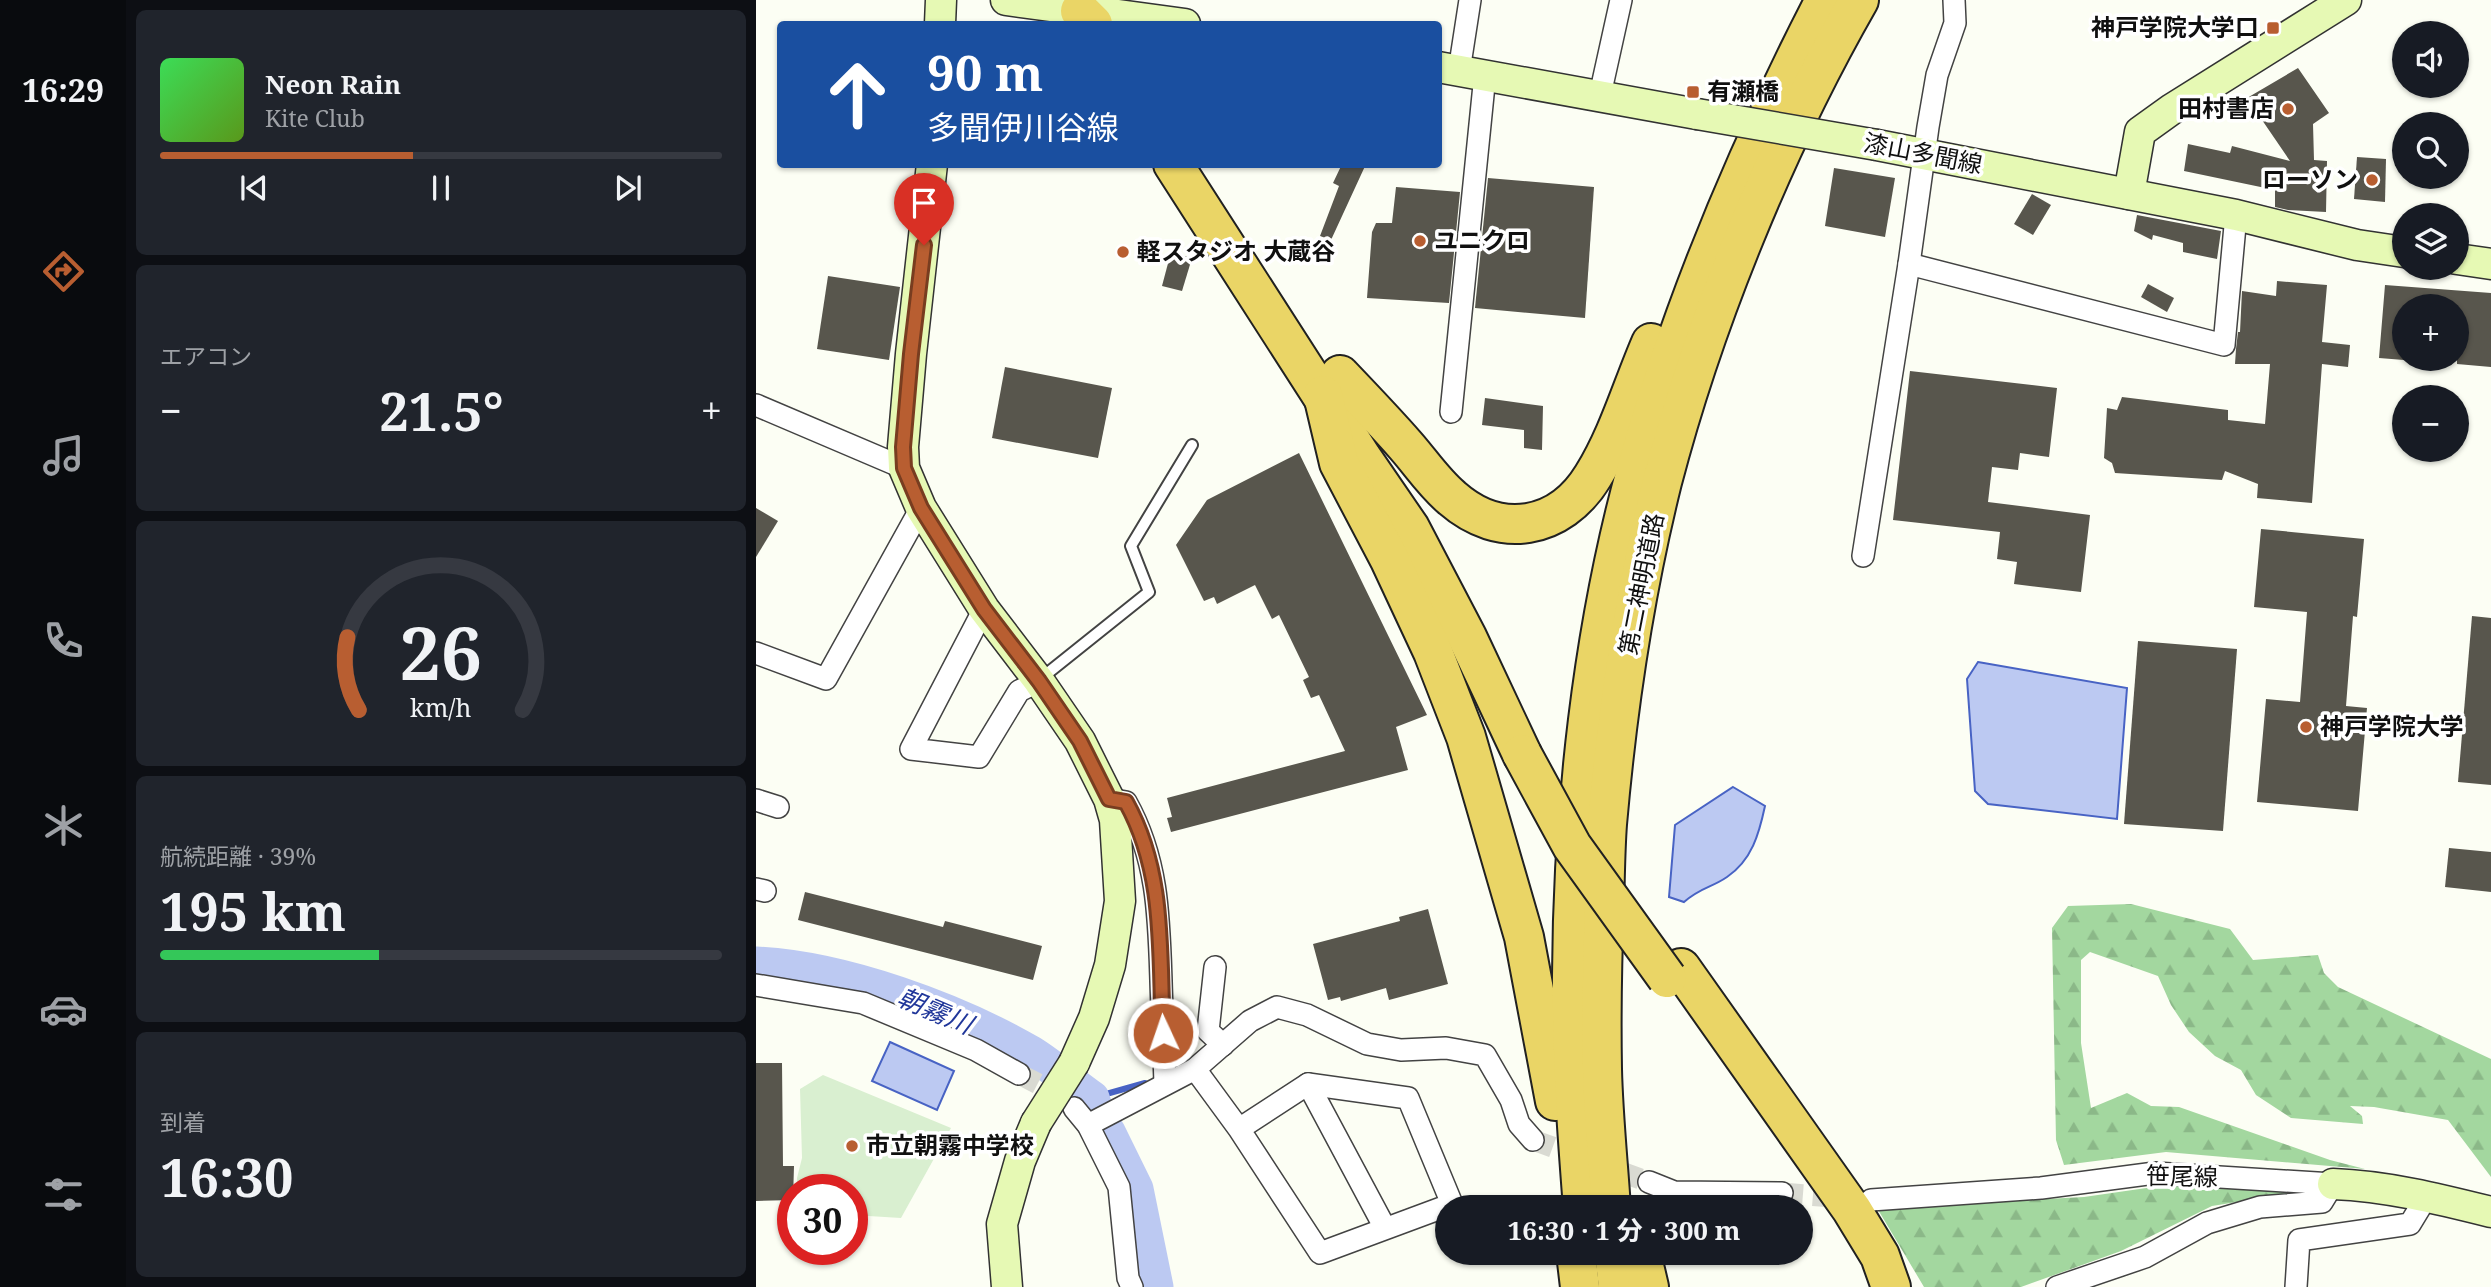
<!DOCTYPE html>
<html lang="ja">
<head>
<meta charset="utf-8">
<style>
  body { margin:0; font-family:"Noto Serif","Noto Sans JP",serif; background:#20242c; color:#f1f3f6; height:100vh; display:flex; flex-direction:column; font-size:26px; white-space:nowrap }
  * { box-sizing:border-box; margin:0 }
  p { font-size:23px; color:#9ea1a6 }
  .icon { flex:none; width:38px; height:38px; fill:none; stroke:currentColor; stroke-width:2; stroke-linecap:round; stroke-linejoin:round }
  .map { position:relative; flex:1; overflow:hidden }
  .drawer { display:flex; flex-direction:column; gap:10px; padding:10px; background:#0d0f14; width:630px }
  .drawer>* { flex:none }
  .hud { position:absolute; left:21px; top:21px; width:665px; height:147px; border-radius:7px; box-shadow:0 2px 5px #0004; background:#1a4fa0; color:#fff; overflow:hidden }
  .buttons { position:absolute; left:1636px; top:21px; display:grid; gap:14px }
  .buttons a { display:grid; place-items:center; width:77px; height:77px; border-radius:50%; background:#171b24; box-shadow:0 2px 5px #0004; font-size:35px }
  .speed { position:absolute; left:21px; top:1174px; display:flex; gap:14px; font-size:35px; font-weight:700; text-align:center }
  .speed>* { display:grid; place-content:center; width:91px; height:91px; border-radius:50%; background:#171b24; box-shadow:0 2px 5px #0004; line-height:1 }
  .speed .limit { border:10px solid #d22; background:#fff; color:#111 }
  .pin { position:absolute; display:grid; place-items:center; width:60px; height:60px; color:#fff; margin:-72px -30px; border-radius:50% 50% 50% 0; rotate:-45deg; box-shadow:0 0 7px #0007 }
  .pin .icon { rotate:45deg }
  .me { position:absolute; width:77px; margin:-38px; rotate:357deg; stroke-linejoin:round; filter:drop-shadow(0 0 5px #0008) }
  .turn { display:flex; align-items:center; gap:24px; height:147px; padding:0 35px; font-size:32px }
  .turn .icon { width:91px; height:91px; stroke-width:2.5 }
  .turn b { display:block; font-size:49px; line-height:60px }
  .big { font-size:52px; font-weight:700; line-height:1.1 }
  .drawer .tile { flex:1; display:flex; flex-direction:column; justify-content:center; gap:10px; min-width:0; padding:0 24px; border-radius:10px; background:#20242c }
  .drawer .dial { align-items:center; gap:0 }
  .dial svg { height:182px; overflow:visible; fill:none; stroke:#363941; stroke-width:7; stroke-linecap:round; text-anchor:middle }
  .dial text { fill:#f1f3f6; stroke:none }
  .song { display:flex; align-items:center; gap:21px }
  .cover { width:84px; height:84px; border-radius:10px; background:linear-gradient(135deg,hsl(130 70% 55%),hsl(90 70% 35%)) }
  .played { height:7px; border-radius:4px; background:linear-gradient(90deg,#b85e31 45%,#363941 45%) }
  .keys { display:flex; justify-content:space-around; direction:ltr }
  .heat { display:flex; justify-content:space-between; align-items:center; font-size:38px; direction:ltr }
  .charge { height:10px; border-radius:5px; background:linear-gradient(90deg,#34c759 39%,#363941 0) }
  .trip { position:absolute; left:679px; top:1195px; width:378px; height:70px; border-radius:35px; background:#171b24; box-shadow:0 2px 5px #0004; font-weight:700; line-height:70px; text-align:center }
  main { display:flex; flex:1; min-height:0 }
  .tab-bar { display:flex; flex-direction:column; width:126px; justify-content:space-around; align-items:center; background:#090b0e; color:#9ea1a6 }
  .tab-bar .icon { width:49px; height:49px }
  .tab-bar .active { color:#b85e31 }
  .tab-bar b { font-size:32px; color:#f1f3f6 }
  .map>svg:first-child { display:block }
  .forest { fill:url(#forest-firs) }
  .pitch { fill:#d9efd0 }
  .water { fill:#bcc9f2; stroke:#4863c4; stroke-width:2 }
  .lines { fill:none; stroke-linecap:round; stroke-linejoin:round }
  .stream { stroke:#4863c4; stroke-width:6 }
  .river { stroke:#bcc9f2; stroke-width:35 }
  .building { fill:#58564d }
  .street-tunnel { stroke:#d9dad2; stroke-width:21; stroke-dasharray:21 10; stroke-linecap:butt }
  .lane-casing { stroke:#434343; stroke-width:14 }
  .street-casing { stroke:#434343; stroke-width:24 }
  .secondary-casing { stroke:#323232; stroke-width:33 }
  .highway-casing { stroke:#212121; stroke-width:42 }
  .lane { stroke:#fff; stroke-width:10 }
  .street { stroke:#fff; stroke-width:21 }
  .secondary { stroke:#e6f9b4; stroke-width:30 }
  .highway { stroke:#ead566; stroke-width:38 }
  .secondary-bridge-casing { stroke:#323232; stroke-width:33; stroke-linecap:butt }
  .highway-bridge-casing { stroke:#212121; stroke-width:42; stroke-linecap:butt }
  .secondary-bridge { stroke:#e6f9b4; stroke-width:30 }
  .highway-bridge { stroke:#ead566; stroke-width:38 }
  .route-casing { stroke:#783d20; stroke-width:18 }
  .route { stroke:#b85e31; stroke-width:12 }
  .poi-dot { fill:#b85e31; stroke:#fff; stroke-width:2.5 }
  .labels { text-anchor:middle; stroke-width:7; stroke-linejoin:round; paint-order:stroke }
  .poi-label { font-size:24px; font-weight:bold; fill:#101010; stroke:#fff; text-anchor:start }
  .street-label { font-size:24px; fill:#101010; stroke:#fff }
  .water-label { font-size:26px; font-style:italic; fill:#21379a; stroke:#fff }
</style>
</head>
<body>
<main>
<nav class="tab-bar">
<b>16:29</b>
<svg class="icon active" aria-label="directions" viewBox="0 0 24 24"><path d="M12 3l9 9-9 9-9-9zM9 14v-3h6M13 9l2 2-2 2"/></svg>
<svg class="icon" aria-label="music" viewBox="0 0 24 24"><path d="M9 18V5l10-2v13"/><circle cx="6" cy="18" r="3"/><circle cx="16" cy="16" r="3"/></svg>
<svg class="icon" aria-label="phone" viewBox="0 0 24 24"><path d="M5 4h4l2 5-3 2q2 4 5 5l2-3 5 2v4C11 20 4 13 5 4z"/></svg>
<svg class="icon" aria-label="climate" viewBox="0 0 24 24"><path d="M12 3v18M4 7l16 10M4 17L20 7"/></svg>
<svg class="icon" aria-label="car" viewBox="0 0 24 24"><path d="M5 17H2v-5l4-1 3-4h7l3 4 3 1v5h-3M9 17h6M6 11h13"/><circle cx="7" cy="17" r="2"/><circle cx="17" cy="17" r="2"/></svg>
<svg class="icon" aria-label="filters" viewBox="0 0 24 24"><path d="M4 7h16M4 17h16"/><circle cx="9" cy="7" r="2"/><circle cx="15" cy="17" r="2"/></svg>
</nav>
<section class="drawer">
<div class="tile">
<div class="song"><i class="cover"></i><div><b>Neon Rain</b><p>Kite Club</p></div></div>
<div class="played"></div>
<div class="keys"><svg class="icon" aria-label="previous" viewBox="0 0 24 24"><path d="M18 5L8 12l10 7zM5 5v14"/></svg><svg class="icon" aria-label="pause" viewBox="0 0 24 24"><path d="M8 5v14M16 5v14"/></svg><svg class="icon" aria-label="next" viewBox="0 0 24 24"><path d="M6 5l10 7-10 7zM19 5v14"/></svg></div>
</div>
<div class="tile"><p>エアコン</p>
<div class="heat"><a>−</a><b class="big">21.5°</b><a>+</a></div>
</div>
<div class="tile dial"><svg viewBox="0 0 100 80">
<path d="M14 69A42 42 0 1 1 86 69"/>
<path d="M14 69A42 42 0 0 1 9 37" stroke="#b85e31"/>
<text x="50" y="56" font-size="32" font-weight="700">26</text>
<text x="50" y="72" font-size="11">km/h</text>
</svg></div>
<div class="tile"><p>航続距離 · 39%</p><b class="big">195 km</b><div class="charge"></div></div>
<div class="tile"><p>到着</p><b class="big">16:30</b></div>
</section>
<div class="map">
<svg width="1735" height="1287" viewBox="0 0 1735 1287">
  <defs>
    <pattern id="forest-firs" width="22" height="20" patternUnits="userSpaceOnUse" patternTransform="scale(1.75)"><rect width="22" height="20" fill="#a3d79f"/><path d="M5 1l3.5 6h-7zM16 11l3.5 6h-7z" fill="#8bb888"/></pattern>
  </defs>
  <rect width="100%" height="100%" fill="#fcfef4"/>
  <g class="forest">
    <polygon points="1375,904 1474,929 1497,960 1562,955 1568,973 1582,987 1735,1059 1735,1177 1692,1120 1618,1107 1594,1106 1606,1116 1607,1124 1535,1118 1500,1095 1485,1070 1459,1056 1433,1032 1415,1005 1402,976 1334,952 1325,960 1325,1043 1335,1108 1371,1093 1395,1106 1423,1107 1574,1160 1609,1169 1410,1152 1308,1165 1300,1140 1296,928 1312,906"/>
    <polygon points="1418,1184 1543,1192 1456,1206 1365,1251 1265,1287 1168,1287 1121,1208 1328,1197"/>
  </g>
  <polygon class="pitch" points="67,1075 195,1128 145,1218 96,1215 96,1190 42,1190 41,1178 46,1158 44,1089"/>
  <g class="water">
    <polygon points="1222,662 1371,688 1361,819 1232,804 1219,791 1211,679"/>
    <path d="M977 787 1009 806C1003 834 996 860 971 877 955 888 945 887 928 902L913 897 919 825Z"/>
    <polygon points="134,1042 198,1071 181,1110 116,1081"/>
  </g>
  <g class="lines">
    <polyline class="stream" points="336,1098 389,1083"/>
    <g class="river">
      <path d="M0 964C87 968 201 1010 275 1053 296 1066 316 1084 336 1098L338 1104"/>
      <polyline points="352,1132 380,1189 400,1287"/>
    </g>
  </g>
  <g class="building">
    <polygon points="1542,68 1573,113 1557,124 1558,160 1571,161 1570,212 1532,210 1519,207 1519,190 1428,171 1432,144 1474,153 1476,146 1534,161 1491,98"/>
    <polygon points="1601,157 1630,159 1629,202 1598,199"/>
    <polygon points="586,164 610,164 575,240 564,236 583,186 577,183"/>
    <polygon points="1078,168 1139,178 1129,237 1069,226"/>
    <polygon points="732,178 838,187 829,318 719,308"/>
    <polygon points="640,187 704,192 693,303 611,298 616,232 620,223 636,223"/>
    <polygon points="1276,194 1295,205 1277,235 1258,224"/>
    <polygon points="1381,215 1465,231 1461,259 1427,252 1427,243 1397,235 1396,240 1378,231"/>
    <polygon points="415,252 436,258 426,291 406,286"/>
    <polygon points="72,276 144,287 133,360 61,349"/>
    <polygon points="1521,281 1571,285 1566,342 1594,345 1592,367 1566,364 1556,503 1501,498 1502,484 1469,471 1466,480 1359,473 1356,463 1348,458 1351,408 1361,410 1366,397 1472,410 1472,420 1509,424 1514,364 1479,364 1480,349 1482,332 1484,332 1486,291 1520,296"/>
    <polygon points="1392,284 1418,298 1411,312 1385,297"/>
    <polygon points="1629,285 1735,293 1735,367 1701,364 1701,306 1648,306 1648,360 1623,358"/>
    <polygon points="249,367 356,388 342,458 236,438"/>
    <polygon points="1154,371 1301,388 1293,457 1264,453 1262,470 1236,467 1232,502 1334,515 1325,592 1258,584 1261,562 1241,559 1244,532 1137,520"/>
    <polygon points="729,398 787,406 786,450 768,448 768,430 726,425"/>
    <polygon points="543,453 671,715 640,727 652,770 415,832 411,818 416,817 411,798 589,751 563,695 555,698 547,680 553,677 523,615 516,619 499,585 461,604 458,597 448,601 420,545 451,500"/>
    <polygon points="0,508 22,521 0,557"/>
    <polygon points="1505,529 1608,539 1601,617 1597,616 1590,706 1611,708 1602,811 1501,802 1510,699 1544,702 1551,612 1498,607"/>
    <polygon points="1716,616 1735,618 1735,785 1702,782"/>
    <polygon points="1382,641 1481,649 1467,831 1368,824"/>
    <polygon points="1693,848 1735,852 1735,892 1689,887"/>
    <polygon points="49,892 187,927 189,921 286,946 277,980 42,920"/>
    <polygon points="672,909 692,984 633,1000 630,988 585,1001 584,997 572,1000 557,944 644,921 643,917"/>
    <polygon points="0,1063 26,1063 27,1166 38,1166 37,1200 0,1201"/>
  </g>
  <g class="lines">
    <g class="street-tunnel">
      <polyline points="263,1074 298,1092 308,1100"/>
      <polyline points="777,1140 893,1182"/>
      <polyline points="1026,1193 1089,1198"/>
    </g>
    <defs>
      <polyline id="lane" points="283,680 393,592 375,546 436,445"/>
      <g id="street">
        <polyline points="703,71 714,0"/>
        <polyline points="844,95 865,0"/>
        <polyline points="1153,264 1468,345 1480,215"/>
        <polyline points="0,405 148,468"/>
        <polyline points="695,412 729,75"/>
        <polyline points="1107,556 1153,264 1172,127 1181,75 1199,23 1198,0"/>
        <polyline points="228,609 155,749 223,757 263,691 283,681"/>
        <polyline points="0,653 70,679 165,508"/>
        <path d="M353 799 370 802C402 859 403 917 405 981 406 1016 408 1050 409 1084"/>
        <polyline points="0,800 22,807"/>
        <polyline points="0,889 9,891"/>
        <polyline points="459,967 452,1031 467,1045"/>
        <polyline points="0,985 107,1003 220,1050 263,1074"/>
        <polyline points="439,1069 483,1129 564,1253 696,1204 652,1098 552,1084 483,1129"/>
        <polyline points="552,1084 629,1228"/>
        <polyline points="318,1108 332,1125 363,1187 372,1278 376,1287"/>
        <polyline points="332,1125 439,1069 494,1021 521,1007 551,1015 611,1044 645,1050 690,1048 729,1055 755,1100 763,1124 777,1140"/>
        <polyline points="893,1182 918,1192 1026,1193"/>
        <polyline points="1115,1200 1285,1188 1399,1173 1577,1184 1566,1202 1504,1207 1451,1223 1389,1257 1301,1287"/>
        <polyline points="1540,1287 1543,1240 1654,1224 1671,1196"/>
      </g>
      <g id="secondary">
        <polyline points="250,0 429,24"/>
        <polyline points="184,24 185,0"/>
        <polyline points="682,67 941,114"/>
        <polyline points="1121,145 1480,215 1601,245 1648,252"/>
        <polyline points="176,164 155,354 147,447 148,468 165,508 228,609 283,681 324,741 353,799 359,820 364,901 354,965 338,1018 318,1063"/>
        <polyline points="1373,194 1384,132 1416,109 1590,0"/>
        <polyline points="1701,259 1735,264"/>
        <path d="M1577 1184C1631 1186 1683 1199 1735 1212"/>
        <polyline points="251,1287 246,1224 264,1161 280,1123"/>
      </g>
      <g id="highway">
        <polyline points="324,11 337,24"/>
        <polyline points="417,164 606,458 654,528 711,637 766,754"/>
        <path d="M584 375C606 398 629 422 650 446 665 463 678 483 696 498 744 540 804 530 837 476 862 436 876 387 895 343"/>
        <polyline points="567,395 583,463 634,560 677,652 710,737 768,937 799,1101"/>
        <polyline points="925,968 1096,1210 1124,1256 1135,1287"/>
        <path d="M827 1208C821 1130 815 1053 816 975 817 809 836 632 880 471 925 307 991 151 1069 0"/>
        <path d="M855 1208C852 1162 847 1115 846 1069 845 1015 846 960 848 906 849 879 849 851 851 824 861 710 878 594 906 482 948 321 1020 145 1103 0"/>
        <polyline points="820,1253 824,1287"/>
        <polyline points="858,1253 862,1287"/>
        <polyline points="885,1253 893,1287"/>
      </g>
    </defs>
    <use href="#lane" class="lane-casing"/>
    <use href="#street" class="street-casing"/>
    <use href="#secondary" class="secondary-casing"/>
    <use href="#highway" class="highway-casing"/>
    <use href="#lane" class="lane"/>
    <use href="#street" class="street"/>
    <use href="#secondary" class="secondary"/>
    <use href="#highway" class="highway"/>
    <defs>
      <g id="secondary-bridge">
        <polyline points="941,114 1121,145"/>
        <polyline points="280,1123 318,1063"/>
      </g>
      <polyline id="highway-bridge" points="766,754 816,846 911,978"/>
    </defs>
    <use href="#secondary-bridge" class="secondary-bridge-casing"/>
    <use href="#highway-bridge" class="highway-bridge-casing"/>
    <use href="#secondary-bridge" class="secondary-bridge"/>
    <use href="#highway-bridge" class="highway-bridge"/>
  </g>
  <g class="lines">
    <defs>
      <path id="route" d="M168 245 155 354 147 447 148 468 165 508 228 609 283 681 324 741 353 799 370 802C410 874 403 953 407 1033"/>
    </defs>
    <use href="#route" class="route-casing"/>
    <use href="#route" class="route"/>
  </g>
  <g class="poi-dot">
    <rect x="1510" y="21" width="14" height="14" rx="3.5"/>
    <rect x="930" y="85" width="14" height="14" rx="3.5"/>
    <circle cx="1532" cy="109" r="7"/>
    <circle cx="1616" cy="180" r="7"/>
    <circle cx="664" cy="241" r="7"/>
    <circle cx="367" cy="252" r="7"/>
    <circle cx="1550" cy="727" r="7"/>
    <circle cx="96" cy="1146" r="7"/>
  </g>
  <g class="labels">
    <g class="poi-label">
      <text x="1503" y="36" text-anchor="end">神戸学院大学口</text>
      <text x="951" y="100">有瀬橋</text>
      <text x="1518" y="117" text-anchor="end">田村書店</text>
      <text x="1602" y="188" text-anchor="end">ローソン</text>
      <text x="678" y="249">ユニクロ</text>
      <text x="381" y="260">軽スタジオ 大蔵谷</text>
      <text x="1564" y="735">神戸学院大学</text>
      <text x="110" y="1154">市立朝霧中学校</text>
    </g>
    <g class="street-label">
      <text transform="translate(1167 154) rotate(11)" y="8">漆山多聞線</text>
      <text transform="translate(886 584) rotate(-79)" y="8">第二神明道路</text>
      <text transform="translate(1426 1177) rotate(1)" y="8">笹尾線</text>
    </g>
    <g class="water-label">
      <text transform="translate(179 1011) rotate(23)" y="9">朝霧川</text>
    </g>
  </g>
</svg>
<div class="buttons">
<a><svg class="icon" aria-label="sound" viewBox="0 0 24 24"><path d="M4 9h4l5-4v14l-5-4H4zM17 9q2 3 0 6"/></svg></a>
<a><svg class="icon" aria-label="search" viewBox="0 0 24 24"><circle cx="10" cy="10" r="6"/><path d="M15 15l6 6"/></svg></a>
<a><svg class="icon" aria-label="layers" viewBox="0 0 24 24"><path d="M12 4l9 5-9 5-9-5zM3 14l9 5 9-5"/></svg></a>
<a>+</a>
<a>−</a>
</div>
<div class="speed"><div class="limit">30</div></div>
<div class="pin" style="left:168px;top:245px;background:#d93025"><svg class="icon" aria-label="arrive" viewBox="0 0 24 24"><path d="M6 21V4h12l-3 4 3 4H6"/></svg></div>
<svg class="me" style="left:407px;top:1033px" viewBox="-20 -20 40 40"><circle r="17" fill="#b85e31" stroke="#fff" stroke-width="3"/><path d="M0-11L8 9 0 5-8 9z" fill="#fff"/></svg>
<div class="trip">16:30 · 1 分 · 300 m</div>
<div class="hud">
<div class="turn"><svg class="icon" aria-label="ahead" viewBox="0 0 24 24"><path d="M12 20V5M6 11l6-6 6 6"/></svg><div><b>90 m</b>多聞伊川谷線</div></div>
</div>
</div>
</main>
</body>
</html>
